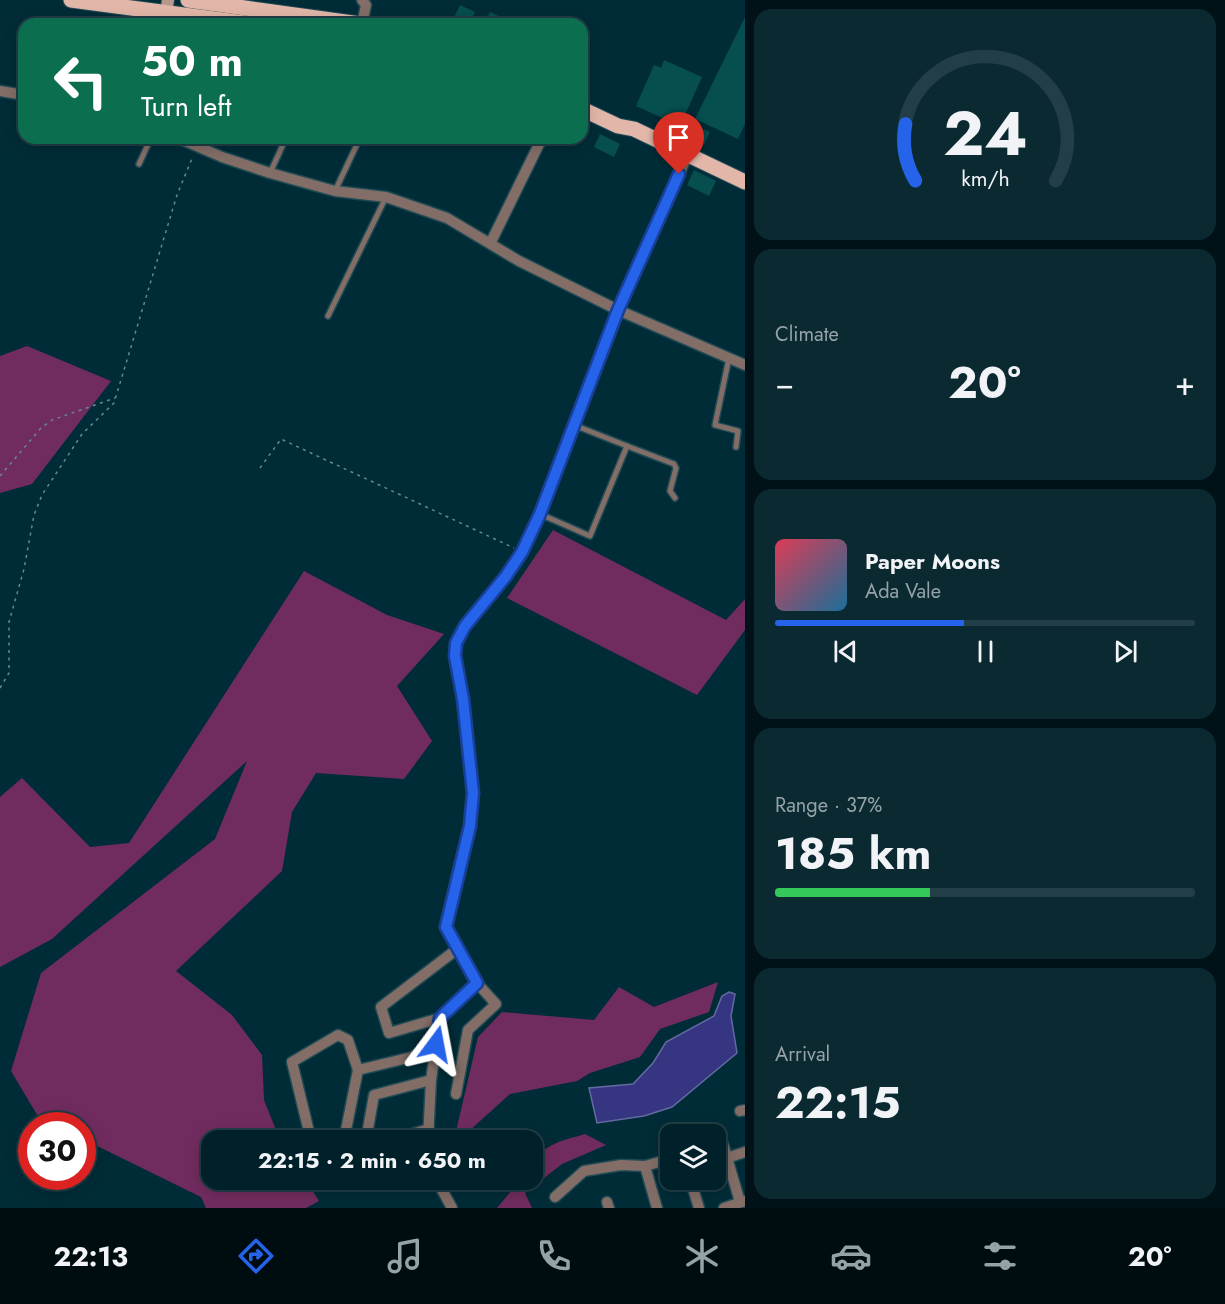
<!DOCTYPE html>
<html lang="en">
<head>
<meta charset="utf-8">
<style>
  body { margin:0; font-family:Jost,sans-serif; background:#0a2931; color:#f1f3f6; height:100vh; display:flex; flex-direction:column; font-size:22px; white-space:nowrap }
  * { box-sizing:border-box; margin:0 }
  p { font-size:20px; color:#95a3a8 }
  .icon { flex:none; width:33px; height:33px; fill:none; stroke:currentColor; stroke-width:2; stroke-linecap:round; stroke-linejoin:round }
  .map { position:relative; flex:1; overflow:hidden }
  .details { display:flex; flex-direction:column; gap:9px; padding:9px; background:#001217; width:480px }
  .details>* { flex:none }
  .hud { position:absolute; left:18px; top:18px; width:570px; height:126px; border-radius:18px; box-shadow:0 3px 15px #0003,0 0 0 2px #223e46; background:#0b6e4f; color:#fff; overflow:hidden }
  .buttons { position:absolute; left:660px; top:1124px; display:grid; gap:12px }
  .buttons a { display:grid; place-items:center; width:66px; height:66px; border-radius:12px; background:#002129; box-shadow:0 3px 15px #0003,0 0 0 2px #223e46; font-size:30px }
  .speed { position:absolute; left:18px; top:1112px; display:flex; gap:12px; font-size:30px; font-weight:700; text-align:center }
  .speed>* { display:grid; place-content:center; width:78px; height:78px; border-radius:50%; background:#002129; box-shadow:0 3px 15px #0003,0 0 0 2px #223e46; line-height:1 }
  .speed .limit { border:9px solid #d22; background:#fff; color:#111 }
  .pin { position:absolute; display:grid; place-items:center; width:51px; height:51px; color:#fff; margin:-62px -26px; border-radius:50% 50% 50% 0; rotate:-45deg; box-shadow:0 0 6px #0007 }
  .pin .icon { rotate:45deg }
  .me { position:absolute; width:66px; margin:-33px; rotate:13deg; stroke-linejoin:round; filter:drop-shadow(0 0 4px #0008) }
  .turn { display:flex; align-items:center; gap:21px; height:126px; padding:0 24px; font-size:27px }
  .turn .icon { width:78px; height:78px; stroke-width:2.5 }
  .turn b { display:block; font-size:42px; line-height:51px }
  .big { font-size:45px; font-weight:700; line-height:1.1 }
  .details .tile { flex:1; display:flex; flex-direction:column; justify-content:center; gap:9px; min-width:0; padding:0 21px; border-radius:18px; background:#0a2931 }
  .details .dial { align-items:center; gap:0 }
  .dial svg { height:156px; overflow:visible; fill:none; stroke:#223e46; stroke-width:7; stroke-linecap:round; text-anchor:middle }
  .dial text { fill:#f1f3f6; stroke:none }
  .song { display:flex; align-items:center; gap:18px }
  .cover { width:72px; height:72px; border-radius:9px; background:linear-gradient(135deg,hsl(350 70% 55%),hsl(200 70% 35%)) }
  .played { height:6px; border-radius:3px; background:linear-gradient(90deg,#2563eb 45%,#223e46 45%) }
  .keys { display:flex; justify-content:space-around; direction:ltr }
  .heat { display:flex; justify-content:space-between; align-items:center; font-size:33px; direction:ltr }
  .charge { height:9px; border-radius:4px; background:linear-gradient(90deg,#34c759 37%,#223e46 0) }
  .trip { position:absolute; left:201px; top:1130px; width:342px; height:60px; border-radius:18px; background:#002129; box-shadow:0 3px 15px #0003,0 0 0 2px #223e46; font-weight:700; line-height:60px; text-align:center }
  .menu { display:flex; height:96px; justify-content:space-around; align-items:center; background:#000d10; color:#95a3a8 }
  .menu .icon { width:42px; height:42px }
  .menu .on { color:#2563eb }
  .menu b { font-size:27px; color:#f1f3f6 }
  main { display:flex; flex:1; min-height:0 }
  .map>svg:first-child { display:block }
  .green { fill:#712c5f }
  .water { fill:#363581; stroke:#636aa2; stroke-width:1.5 }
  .building { fill:#064e50 }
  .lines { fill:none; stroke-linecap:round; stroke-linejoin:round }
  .lane-casing { stroke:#204a54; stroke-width:8 }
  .street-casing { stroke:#204a54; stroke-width:13 }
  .secondary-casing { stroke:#204a54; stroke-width:14 }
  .primary-casing { stroke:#204a54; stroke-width:17 }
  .path { stroke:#658993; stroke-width:1.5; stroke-dasharray:3 4.5; stroke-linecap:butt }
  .lane { stroke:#836e67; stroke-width:5 }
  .street { stroke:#836e67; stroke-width:10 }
  .secondary { stroke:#b8978c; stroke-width:12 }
  .primary { stroke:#e2b7a9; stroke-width:15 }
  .route-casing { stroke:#184099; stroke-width:15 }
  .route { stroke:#2563eb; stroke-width:10 }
</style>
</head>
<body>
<main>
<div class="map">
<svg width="745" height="1208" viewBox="0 0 745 1208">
  <rect width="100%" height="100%" fill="#002c37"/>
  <g class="green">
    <polygon points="27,346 111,381 32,484 0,493 0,356"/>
    <polygon points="553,530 726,620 745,599 745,630 697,695 507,598"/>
    <polygon points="304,571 387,615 444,634 397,686 432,741 404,779 316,773 292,812 282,871 176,971 232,1015 262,1055 264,1100 280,1140 212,1140 212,1179 305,1179 319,1201 306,1208 206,1208 201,1197 83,1139 82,1125 54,1125 39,1118 11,1071 41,973 215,839 247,761 52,939 0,967 0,797 22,778 90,847 129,843"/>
    <polygon points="718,982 709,1012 660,1029 640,1057 590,1073 577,1081 510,1094 459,1140 454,1140 478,1037 502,1012 594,1020 619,987 654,1007"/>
    <path d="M585 1134 606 1145 562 1164 525 1193 532 1208H497L521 1179H532C532 1146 558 1142 585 1134Z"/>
  </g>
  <polygon class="water" points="729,992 735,994 731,1016 737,1053 672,1107 644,1116 597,1123 589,1088 633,1084 653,1063 666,1042 714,1016 722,996"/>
  <g class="building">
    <polygon points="460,5 475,12 469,24 451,24"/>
    <polygon points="490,12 515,24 484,24"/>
    <polygon points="745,17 745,124 738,139 695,119"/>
    <polygon points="664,60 702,77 680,126 636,106 654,65 661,68"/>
    <polygon points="697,126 710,132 704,145 691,139"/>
    <polygon points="600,134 620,144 614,157 594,147"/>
    <polygon points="694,170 716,181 709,196 687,185"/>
  </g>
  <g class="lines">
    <defs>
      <g id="lane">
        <polyline points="139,164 151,138"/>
        <polyline points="270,173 286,138"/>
        <polyline points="335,191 360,138"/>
        <polyline points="328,316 386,197"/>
        <polyline points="729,358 715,425 738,431 736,447"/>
        <polyline points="627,446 674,464 676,468 670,491 675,498"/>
        <polyline points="540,514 590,536 627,446 574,425"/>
      </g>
      <g id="street">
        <polyline points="362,24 366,5 362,0"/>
        <polyline points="0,91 24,95"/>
        <polyline points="178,138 222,157 270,173 335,191 386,197 447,218 519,261 618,310 745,365"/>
        <polyline points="491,242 542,138"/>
        <polyline points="440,1018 389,1033 381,1007 456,950"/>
        <polyline points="358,1070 412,1057 436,1044"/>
        <polyline points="456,1094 468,1030 496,1004 477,983 445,927 469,826 473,793 463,699 455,656 456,643 465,626 506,576 522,552 540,514 618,310 688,154"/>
        <polyline points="740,1111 745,1110"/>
        <polyline points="311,1140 292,1062 338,1035 348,1040 358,1070 344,1140"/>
        <polyline points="366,1140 374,1095 431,1080"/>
        <polyline points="392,1140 429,1129"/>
        <polyline points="428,1140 431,1080 440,1018 477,983"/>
        <polyline points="723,1144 740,1202"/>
        <polyline points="727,1158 745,1152"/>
        <polyline points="645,1166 657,1208"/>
        <polyline points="436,1179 452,1208"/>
        <polyline points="690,1179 699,1208"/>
        <polyline points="555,1197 584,1171 621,1165 645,1166 670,1159"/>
        <polyline points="607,1202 609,1208"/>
        <polyline points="724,1208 745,1201"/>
      </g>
      <polyline id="secondary" points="166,13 168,0"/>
      <g id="primary">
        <polyline points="71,0 252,24"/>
        <polyline points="188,0 360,24"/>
        <polyline points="582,109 618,126 634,129 745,182"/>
      </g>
    </defs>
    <use href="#lane" class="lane-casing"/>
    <use href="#street" class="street-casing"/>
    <use href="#secondary" class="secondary-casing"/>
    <use href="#primary" class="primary-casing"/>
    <g class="path">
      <polyline points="260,468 281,439 514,548"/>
      <polyline points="0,476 41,428 52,420 115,398"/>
      <polyline points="0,688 9,673 9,622 24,569 34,515 42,495 82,434 114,403 177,195 193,156"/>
    </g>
    <use href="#lane" class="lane"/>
    <use href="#street" class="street"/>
    <use href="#secondary" class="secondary"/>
    <use href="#primary" class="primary"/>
  </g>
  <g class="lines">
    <defs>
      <polyline id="route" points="436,1044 440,1018 477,983 446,927 470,826 473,793 463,699 455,656 456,643 465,626 506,576 522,552 540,514 618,310 679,174"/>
    </defs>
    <use href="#route" class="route-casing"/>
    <use href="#route" class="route"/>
  </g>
</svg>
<div class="buttons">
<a><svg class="icon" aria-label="layers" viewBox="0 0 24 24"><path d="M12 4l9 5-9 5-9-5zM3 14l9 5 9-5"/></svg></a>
</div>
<div class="speed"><div class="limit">30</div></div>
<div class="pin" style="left:679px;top:174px;background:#d93025"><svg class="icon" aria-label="arrive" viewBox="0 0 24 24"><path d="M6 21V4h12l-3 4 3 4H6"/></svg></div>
<svg class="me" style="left:436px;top:1044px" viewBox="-20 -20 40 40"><path d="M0-17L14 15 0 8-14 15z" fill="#2563eb" stroke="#fff" stroke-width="4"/></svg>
<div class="trip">22:15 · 2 min · 650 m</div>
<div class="hud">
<div class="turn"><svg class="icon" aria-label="left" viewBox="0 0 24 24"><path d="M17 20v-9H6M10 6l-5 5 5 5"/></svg><div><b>50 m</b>Turn left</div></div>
</div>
</div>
<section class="details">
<div class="tile dial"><svg viewBox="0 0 100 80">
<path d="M14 69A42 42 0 1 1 86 69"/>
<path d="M14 69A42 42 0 0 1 9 40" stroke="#2563eb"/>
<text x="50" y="56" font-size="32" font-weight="700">24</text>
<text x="50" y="72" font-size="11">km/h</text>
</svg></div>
<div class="tile"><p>Climate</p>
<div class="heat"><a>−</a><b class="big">20°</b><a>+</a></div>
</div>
<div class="tile">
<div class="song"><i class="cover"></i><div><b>Paper Moons</b><p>Ada Vale</p></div></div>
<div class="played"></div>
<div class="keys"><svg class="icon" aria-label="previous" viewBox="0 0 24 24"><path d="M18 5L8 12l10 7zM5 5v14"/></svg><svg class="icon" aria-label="pause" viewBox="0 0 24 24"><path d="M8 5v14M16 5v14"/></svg><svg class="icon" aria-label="next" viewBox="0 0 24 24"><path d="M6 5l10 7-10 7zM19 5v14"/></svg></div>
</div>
<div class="tile"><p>Range · 37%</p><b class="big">185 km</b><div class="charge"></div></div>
<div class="tile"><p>Arrival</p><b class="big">22:15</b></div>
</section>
</main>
<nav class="menu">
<b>22:13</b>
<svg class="icon on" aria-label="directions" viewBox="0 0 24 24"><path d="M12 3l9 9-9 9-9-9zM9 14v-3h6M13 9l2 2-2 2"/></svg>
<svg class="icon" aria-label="music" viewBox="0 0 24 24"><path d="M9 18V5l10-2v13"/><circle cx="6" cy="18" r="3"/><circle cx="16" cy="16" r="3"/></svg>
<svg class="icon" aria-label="phone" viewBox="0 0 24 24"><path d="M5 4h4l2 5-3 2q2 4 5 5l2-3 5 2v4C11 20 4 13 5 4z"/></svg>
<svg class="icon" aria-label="climate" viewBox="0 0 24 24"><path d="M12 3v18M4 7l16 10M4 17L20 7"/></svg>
<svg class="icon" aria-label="car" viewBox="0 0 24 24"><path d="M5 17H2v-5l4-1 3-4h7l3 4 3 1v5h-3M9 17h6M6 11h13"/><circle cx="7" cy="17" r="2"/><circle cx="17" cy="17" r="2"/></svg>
<svg class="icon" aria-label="filters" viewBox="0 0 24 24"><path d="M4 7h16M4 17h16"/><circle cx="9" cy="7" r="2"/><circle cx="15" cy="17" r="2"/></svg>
<b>20°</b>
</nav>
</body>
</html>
